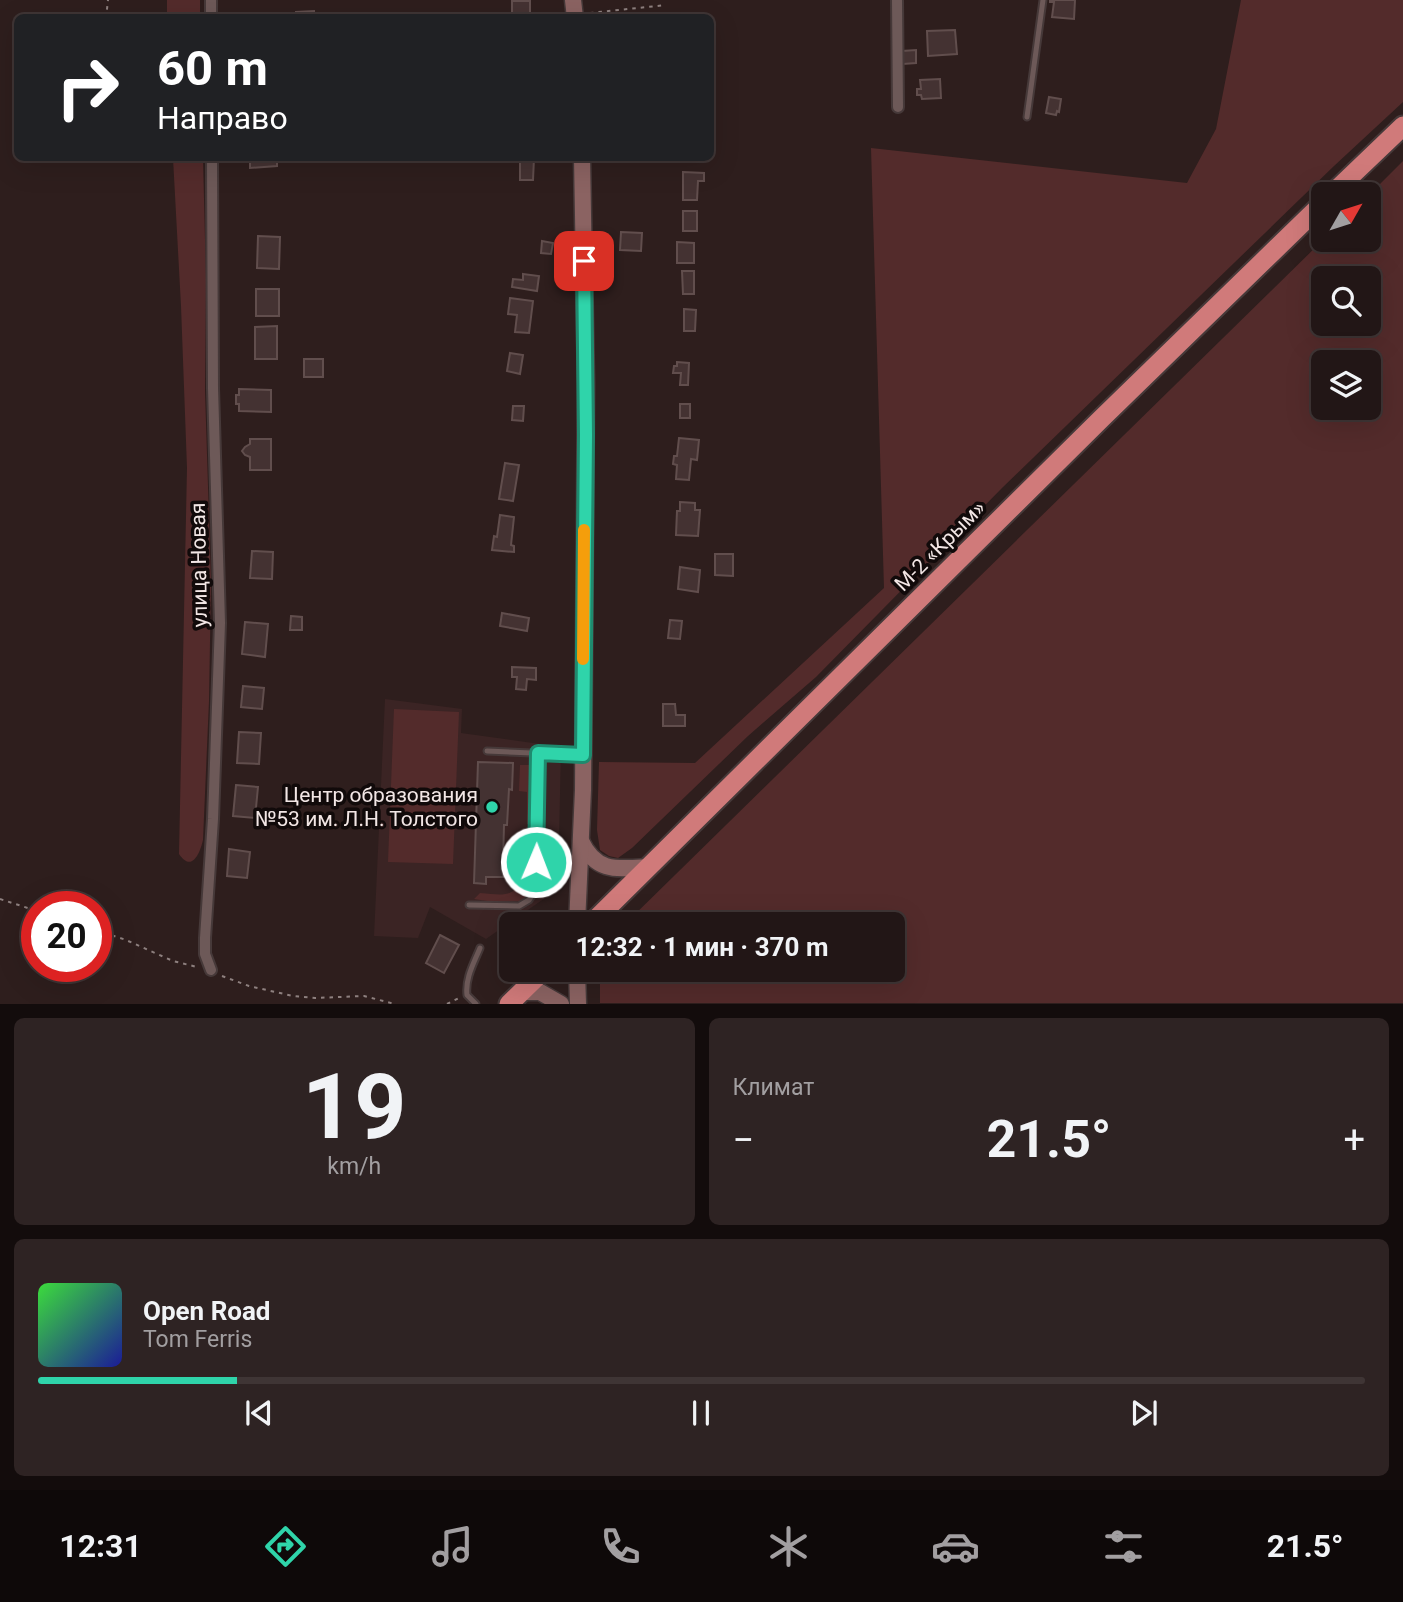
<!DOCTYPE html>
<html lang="ru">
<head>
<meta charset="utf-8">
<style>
  body { margin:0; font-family:Roboto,sans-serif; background:#2e2323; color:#f1f3f6; height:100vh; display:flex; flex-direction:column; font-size:26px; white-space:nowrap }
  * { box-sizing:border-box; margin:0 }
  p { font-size:23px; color:#a29fa1 }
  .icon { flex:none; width:38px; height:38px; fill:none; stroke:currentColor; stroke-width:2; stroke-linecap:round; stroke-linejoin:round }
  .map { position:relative; height:1004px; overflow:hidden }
  .drawer { display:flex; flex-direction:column; gap:14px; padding:14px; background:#130c0c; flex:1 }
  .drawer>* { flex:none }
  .banner { position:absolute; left:14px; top:14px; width:700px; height:147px; border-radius:10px; box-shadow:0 7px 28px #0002,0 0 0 2px #3f3535; background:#202124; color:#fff; overflow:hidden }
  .needle { width:46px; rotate:51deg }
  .tools { position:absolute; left:1311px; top:182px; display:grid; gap:14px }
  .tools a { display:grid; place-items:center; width:70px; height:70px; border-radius:10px; background:#221616; box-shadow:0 7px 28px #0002,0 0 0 2px #3f3535; font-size:35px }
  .speed { position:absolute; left:21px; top:891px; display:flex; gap:14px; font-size:35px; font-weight:700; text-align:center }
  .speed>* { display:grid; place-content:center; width:91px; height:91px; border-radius:50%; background:#221616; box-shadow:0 7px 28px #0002,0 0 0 2px #3f3535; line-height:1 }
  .speed .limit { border:10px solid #d22; background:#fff; color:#111 }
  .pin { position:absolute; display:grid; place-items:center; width:60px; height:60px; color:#fff; margin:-30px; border-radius:14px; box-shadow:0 4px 10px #0006 }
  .me { position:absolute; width:77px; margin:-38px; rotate:1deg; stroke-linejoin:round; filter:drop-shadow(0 0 5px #0008) }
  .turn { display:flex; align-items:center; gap:24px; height:147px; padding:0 28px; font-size:32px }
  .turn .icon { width:91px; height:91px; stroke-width:2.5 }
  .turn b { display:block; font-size:49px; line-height:60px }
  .big { font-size:52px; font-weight:700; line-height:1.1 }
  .drawer .widget { flex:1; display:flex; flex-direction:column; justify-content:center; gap:10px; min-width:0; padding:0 24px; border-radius:10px; background:#2e2323 }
  .drawer .dial { align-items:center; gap:0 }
  .dial b { font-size:91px; line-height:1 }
  .song { display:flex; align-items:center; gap:21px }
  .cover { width:84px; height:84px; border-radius:10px; background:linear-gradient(135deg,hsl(120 70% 55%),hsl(240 70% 35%)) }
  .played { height:7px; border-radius:4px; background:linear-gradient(90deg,#2fd4aa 15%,#3f3535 15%) }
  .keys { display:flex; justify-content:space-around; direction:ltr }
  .heat { display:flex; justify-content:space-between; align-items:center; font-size:38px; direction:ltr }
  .drawer .tiles { flex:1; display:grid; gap:14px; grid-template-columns:1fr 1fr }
  .widget:last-child { grid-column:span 2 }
  .trip { position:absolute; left:499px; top:912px; width:406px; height:70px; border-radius:10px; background:#221616; box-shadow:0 7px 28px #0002,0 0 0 2px #3f3535; font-weight:700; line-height:70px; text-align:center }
  .menu { display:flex; height:112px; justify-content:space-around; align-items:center; background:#0e0909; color:#a29fa1 }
  .menu .icon { width:49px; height:49px }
  .menu .current { color:#2fd4aa }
  .menu b { font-size:32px; color:#f1f3f6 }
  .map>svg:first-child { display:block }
  .built { fill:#3b2424 }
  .green { fill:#532b2b; fill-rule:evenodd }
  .building { fill:#443232; stroke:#614e4d; stroke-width:2 }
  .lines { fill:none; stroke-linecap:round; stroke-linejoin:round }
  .lane-casing { stroke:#463939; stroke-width:9 }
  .street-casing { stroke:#463939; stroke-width:14 }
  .secondary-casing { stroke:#463939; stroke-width:19 }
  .highway-casing { stroke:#463939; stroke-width:23 }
  .path { stroke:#8e807f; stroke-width:2; stroke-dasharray:3.5 5; stroke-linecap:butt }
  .lane { stroke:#6d5958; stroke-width:5 }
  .street { stroke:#6d5958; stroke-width:10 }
  .secondary { stroke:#8b6362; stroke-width:16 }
  .highway { stroke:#d07a7a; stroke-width:19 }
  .route-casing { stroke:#1f8a6e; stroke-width:18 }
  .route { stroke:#2fd4aa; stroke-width:12 }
  .slow { stroke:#f59e0b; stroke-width:12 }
  .poi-dot { fill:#2fd4aa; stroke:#110a0a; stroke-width:2.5 }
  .labels { text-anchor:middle; stroke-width:7; stroke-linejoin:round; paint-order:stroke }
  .street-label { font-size:21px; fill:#f2e6e5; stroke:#110a0a }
  .poi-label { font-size:21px; fill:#f2e6e5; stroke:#110a0a; text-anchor:end }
</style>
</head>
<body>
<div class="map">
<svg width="1403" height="1004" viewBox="0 0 1403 1004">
  <rect width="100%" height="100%" fill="#2e1e1d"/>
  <polygon class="built" points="385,699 462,709 461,733 561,747 558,889 486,939 430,907 418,938 374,936"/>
  <g class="green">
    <rect x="167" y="0" width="33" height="17"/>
    <polygon points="1241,0 1403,0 1403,102 1334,166 1003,487 816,677 748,736 632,848 618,858 609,856 600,850 597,830 599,762 695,763 884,588 871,148 1187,183 1216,129"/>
    <path d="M173 158H203L206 280 205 391 211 581 209 701 203 840C200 853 192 873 179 854L187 468 181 306Z"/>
    <path d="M1403 161V1003H600V970H892V924H625L1323 240H1368L1369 195ZM1368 278V324H1323V278ZM1368 362V408H1323V362Z"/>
    <polygon points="394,709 459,712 453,864 388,862"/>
    <polygon points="520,765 532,765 530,824 527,824 527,792 519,791"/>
    <polygon points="542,836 556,836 554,889 540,899"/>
    <path d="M526 873 533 874C532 887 532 893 521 901H487L474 899 480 893C505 895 514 899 526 873Z"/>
  </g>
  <g class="building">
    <polygon points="1050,0 1075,0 1074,19 1052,17 1054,2 1050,2"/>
    <rect x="512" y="1" width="18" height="17"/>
    <polygon points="314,11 314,18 296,18 296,12"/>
    <polygon points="955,30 957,54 928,56 927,31"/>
    <polygon points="916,50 916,63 903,64 902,51"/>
    <polygon points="940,79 941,98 922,99 921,95 917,95 917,89 921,89 920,80"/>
    <polygon points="1049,97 1061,99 1059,112 1057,111 1056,115 1046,113"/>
    <polygon points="250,158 277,158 277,166 250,168"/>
    <polygon points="520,158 534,158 533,180 520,180"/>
    <polygon points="683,172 704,173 704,181 698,181 697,200 683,200"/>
    <rect x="683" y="211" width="14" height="20"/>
    <polygon points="621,232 642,233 641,251 620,250"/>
    <polygon points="258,236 280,237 279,269 257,268"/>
    <polygon points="542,241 553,243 551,254 541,253"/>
    <polygon points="677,242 694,243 694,263 677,263"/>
    <polygon points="682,271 694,271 694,294 683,294"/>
    <polygon points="523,274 539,276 537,291 512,287 513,279 523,280"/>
    <rect x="256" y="289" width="23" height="27"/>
    <polygon points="510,298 533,301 529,333 515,332 517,315 508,314"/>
    <polygon points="684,309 696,310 695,331 684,331"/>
    <polygon points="277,326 277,359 255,359 255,327"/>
    <polygon points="510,353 523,355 520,374 507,371"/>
    <rect x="304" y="359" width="19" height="18"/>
    <polygon points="677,362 689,363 688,385 680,385 681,373 673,373 674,366 677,366"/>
    <polygon points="239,389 271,390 271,412 239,411 239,404 236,404 236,395 239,395"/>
    <rect x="680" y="404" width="10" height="14"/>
    <polygon points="513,406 524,406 523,421 512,420"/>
    <polygon points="679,438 699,440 697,460 691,459 689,480 676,479 677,465 673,464 674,456 677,456"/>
    <polygon points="250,439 271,439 271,470 250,470 250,457 245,455 242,451 245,447 250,444"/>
    <polygon points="505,463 519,465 513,501 499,499"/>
    <polygon points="680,502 695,503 695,510 700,510 698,536 676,535 677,511 680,511"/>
    <polygon points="500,515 514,517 511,545 514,546 514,552 492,550 494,536 497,537"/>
    <polygon points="252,551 273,552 272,579 250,578"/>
    <polygon points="715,554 733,554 733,576 715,575"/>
    <polygon points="680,567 700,570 698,592 678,589"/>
    <polygon points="502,613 529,618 527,631 500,626"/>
    <polygon points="291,616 302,617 302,630 290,630"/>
    <polygon points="670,620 682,621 680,639 668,638"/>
    <polygon points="245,622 268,624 265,657 242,654"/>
    <polygon points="512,667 536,668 536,680 527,679 526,690 516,689 517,677 512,677"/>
    <polygon points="243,686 264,688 262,709 241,707"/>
    <polygon points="663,704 675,704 676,715 685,715 685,726 663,726"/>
    <polygon points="239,732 261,733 259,764 237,763"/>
    <polygon points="478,762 513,763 512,790 509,789 507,825 504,825 503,864 506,864 505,877 486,877 486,884 474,883"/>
    <polygon points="236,785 258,787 255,818 233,816"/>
    <polygon points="229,849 250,852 247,878 227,876"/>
    <polygon points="440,935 459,945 444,973 426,963"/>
  </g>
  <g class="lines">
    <defs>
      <g id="lane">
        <polyline points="1027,117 1043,0"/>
        <polyline points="487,751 580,755"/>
        <polyline points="469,905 519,906 529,900 535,891 538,753"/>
        <path d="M476 1004 467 995C465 978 474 963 480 948"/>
      </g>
      <g id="street">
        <polyline points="211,0 211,18"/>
        <polyline points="897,0 898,107"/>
        <polyline points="211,970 205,954 205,938 213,819 220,623 213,388 212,158"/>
      </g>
      <g id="secondary">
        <polyline points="573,0 575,18"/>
        <path d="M581 841C596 873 617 869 648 867"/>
        <polyline points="577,924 583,790 586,384 582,158"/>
        <polyline points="577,970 578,1004"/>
        <polyline points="520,992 540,992 561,1004"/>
      </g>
      <g id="highway">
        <polyline points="1332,194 1403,126"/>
        <polyline points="591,924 1102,418 1323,203"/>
        <polyline points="509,1004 544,970"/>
      </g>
    </defs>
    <use href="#lane" class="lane-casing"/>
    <use href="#street" class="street-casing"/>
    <use href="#secondary" class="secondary-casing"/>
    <use href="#highway" class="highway-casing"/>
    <g class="path">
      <polyline points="590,13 666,5"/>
      <polyline points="106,18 108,0"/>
      <polyline points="0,899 37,911"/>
      <polyline points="96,930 126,940 173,961 197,967"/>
      <polyline points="222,976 249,986 293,996 315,998 364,996 395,1004"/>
      <polyline points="447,1004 459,998"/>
    </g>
    <use href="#lane" class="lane"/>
    <use href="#street" class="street"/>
    <use href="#secondary" class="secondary"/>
    <use href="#highway" class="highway"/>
  </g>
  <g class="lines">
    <defs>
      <polyline id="route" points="536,862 538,753 583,755 586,435 584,261"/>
    </defs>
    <use href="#route" class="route-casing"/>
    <use href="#route" class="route"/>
    <polyline class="slow" points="583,659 584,530"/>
  </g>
  <circle class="poi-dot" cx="492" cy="807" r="7"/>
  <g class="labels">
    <g class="street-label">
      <text transform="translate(940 546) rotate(-45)" y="7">М-2 «Крым»</text>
      <text transform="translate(199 565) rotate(-91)" y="7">улица Новая</text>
    </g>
    <g class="poi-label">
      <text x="478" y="802">Центр образования<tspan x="478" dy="24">№53 им. Л.Н. Толстого</tspan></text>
    </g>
  </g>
</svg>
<div class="tools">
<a><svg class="needle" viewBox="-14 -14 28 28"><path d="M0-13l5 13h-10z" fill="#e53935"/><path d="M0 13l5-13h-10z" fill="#a29fa1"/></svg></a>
<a><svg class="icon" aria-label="search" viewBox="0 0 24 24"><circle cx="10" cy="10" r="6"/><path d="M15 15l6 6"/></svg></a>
<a><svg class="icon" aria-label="layers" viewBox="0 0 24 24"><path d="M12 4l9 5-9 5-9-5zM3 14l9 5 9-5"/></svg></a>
</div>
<div class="speed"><div class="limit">20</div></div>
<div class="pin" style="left:584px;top:261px;background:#d93025"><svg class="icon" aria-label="arrive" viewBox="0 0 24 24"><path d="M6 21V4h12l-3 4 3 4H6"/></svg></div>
<svg class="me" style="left:536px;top:862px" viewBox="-20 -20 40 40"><circle r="17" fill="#2fd4aa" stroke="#fff" stroke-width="3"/><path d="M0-11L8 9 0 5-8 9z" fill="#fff"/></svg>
<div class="trip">12:32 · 1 мин · 370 m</div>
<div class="banner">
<div class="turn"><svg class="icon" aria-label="right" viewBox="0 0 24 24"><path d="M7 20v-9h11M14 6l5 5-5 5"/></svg><div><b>60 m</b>Направо</div></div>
</div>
</div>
<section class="drawer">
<div class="tiles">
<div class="widget dial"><b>19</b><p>km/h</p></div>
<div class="widget"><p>Климат</p>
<div class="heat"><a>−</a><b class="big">21.5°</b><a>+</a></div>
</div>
<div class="widget">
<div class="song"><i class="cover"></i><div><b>Open Road</b><p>Tom Ferris</p></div></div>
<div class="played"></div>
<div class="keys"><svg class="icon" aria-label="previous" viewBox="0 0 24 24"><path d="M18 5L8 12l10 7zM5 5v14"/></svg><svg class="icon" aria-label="pause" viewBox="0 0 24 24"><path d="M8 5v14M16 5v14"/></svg><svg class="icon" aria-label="next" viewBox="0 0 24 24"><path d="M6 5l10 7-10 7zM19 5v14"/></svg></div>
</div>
</div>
</section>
<nav class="menu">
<b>12:31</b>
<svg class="icon current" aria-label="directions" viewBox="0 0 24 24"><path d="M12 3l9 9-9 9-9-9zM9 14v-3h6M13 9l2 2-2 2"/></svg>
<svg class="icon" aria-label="music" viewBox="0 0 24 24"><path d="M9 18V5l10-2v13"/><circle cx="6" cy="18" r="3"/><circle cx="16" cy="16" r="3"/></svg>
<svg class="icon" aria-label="phone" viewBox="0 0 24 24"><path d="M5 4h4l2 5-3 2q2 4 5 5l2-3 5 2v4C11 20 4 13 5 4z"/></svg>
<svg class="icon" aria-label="climate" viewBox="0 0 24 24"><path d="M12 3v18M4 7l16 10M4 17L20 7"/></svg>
<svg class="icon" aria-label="car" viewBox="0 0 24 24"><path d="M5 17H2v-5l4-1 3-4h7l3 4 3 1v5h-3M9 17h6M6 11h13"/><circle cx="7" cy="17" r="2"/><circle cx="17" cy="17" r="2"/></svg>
<svg class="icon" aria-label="filters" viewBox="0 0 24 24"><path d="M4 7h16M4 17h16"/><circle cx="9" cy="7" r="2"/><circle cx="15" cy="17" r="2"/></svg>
<b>21.5°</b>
</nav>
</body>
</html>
